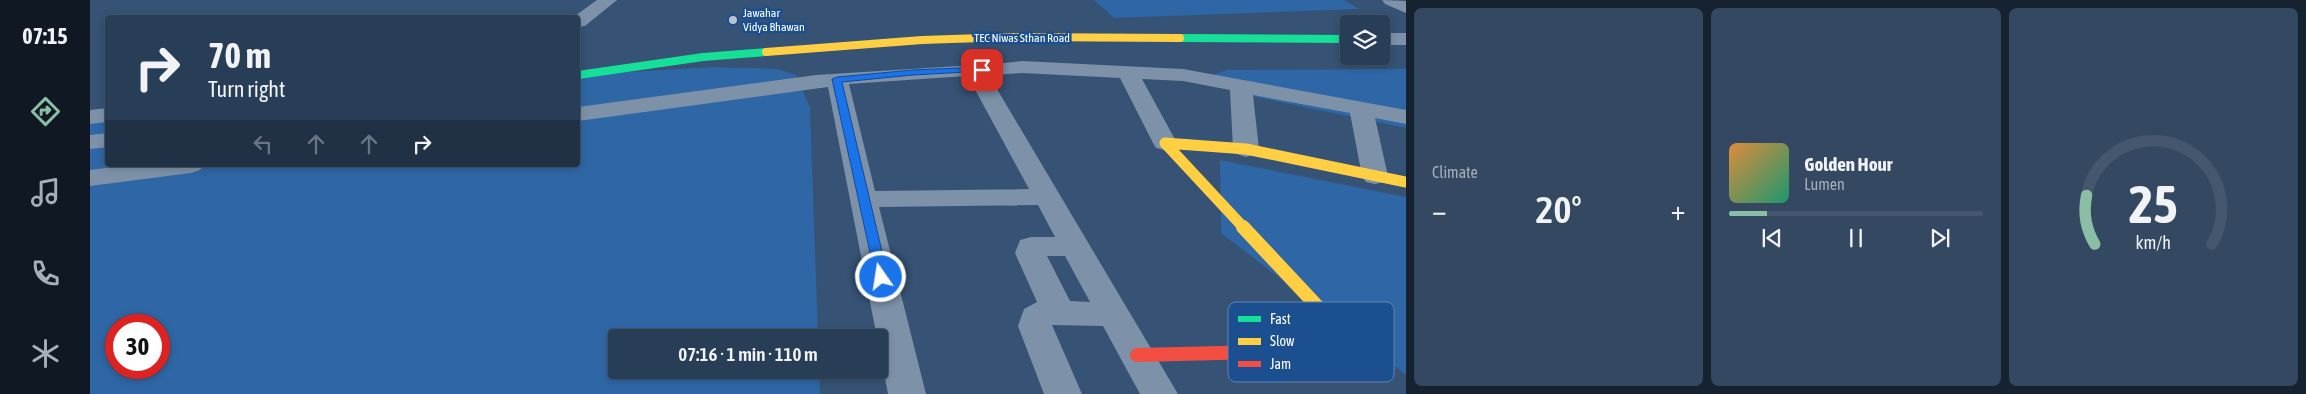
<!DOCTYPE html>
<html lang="en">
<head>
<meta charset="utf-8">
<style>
  body { margin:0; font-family:"Asap Condensed",sans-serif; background:#344961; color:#f1f3f6; height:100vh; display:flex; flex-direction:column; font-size:19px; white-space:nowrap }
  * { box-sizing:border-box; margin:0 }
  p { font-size:16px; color:#a5aeba }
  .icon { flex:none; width:28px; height:28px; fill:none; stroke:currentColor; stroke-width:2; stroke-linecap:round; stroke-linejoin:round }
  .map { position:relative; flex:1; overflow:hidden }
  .side { display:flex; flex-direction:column; gap:8px; padding:8px; background:#162230; width:900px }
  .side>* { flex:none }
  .banner { position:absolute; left:15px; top:15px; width:475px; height:152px; border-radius:5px; box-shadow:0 2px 8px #0003,0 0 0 1px #44576d; background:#283e57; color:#f1f3f6; overflow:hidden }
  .fabs { position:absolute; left:1250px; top:15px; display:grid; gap:10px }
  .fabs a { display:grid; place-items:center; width:50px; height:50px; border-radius:5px; background:#283e57; box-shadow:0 2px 8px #0003,0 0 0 1px #44576d; font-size:25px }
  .speed { position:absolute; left:15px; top:314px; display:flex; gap:10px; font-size:25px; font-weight:700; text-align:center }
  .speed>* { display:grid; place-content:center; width:65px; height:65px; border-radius:50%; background:#283e57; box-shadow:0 2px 8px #0003,0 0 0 1px #44576d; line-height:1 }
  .speed .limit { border:8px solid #d22; background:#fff; color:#111 }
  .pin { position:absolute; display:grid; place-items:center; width:42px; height:42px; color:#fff; margin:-21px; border-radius:10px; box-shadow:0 2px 8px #0006 }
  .me { position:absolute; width:55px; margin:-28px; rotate:347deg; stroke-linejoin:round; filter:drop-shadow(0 0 4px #0008) }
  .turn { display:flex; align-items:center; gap:18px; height:105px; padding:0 20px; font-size:22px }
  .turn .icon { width:65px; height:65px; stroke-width:2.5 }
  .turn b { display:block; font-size:35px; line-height:42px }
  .lanes { display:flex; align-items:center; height:48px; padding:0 20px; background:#0003; justify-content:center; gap:25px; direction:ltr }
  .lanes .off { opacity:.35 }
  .big { font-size:38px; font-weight:600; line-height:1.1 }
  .side .widget { flex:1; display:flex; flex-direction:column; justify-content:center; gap:8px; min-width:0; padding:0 18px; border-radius:8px; background:#344961 }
  .side .dial { align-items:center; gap:0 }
  .dial svg { height:130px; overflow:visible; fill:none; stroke:#44576d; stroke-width:7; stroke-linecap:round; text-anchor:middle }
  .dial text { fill:#f1f3f6; stroke:none }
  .song { display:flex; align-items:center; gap:15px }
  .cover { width:60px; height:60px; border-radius:8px; background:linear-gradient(135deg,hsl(30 70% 55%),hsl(160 70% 35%)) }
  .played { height:5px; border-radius:2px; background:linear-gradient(90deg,#8abfa5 15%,#44576d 15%) }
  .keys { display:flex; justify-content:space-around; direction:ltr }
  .heat { display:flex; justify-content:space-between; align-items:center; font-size:28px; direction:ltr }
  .side .tiles { flex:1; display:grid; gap:8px; grid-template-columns:repeat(3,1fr) }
  .trip { position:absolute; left:518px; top:329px; width:280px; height:50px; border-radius:5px; background:#283e57; box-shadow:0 2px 8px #0003,0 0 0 1px #44576d; font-weight:600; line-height:50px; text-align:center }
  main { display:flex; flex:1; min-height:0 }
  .tab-bar { display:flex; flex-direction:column; width:90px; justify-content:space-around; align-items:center; background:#101923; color:#a5aeba }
  .tab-bar .icon { width:35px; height:35px }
  .tab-bar .on { color:#8abfa5 }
  .tab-bar b { font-size:22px; color:#f1f3f6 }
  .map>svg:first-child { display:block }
  .green { fill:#2f66a5; fill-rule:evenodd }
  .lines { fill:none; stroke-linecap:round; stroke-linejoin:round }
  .street { fill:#7d92a8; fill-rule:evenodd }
  .fast { stroke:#16e098; stroke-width:8 }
  .slow-far2 { stroke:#ffcf43; stroke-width:8 }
  .slow-far1 { stroke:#ffcf43; stroke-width:11 }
  .slow { stroke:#ffcf43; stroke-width:14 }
  .jam { stroke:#f24e42; stroke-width:14 }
  .route { fill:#1a73e8; stroke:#114b97 }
  .poi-dot { fill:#b9c2ce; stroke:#1b4f8f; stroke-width:2 }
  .labels { text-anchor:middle; stroke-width:5; stroke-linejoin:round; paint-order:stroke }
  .far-poi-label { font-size:12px; fill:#fff; stroke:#1b4f8f; text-anchor:start }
  .far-street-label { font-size:12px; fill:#fff; stroke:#1b4f8f }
  .key { fill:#1b4f8f; stroke:#5f84b1; stroke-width:1 }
  .key-label { font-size:14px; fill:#fff }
</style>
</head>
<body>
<main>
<nav class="tab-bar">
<b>07:15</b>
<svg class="icon on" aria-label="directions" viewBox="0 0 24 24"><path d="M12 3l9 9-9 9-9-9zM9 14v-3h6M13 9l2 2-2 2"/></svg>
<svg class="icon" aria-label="music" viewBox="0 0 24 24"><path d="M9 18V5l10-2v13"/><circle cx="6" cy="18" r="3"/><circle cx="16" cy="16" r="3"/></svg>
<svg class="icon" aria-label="phone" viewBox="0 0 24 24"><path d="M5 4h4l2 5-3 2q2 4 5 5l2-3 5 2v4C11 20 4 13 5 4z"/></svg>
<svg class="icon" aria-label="climate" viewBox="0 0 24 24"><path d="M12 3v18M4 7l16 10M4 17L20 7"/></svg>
</nav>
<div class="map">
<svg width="1316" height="394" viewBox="0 0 1316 394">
  <rect width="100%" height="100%" fill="#365274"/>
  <g class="green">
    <polygon points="1004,0 1254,0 1269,9 1024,18"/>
    <path d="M623 67 687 69 706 75 720 107 728 337 526 338V370H729L730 394H0V122L17 120 18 165H488V75ZM26 325H69V368H26Z"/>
    <polygon points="1316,69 1316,128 1156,95 1114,78 1137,70"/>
    <polygon points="1130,160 1316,197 1316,375 1131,233"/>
  </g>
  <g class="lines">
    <g class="street">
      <polygon points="507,0 527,0 495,26 488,27 488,18 482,18"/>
      <polygon points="1292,0 1316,1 1316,13 1295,4"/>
      <rect x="1291" y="33" width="25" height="12"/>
      <polygon points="932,61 1093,69 1316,110 1316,124 1285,118 1298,176 1294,182 1285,184 1276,182 1272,176 1260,113 1163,95 1169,149 1165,154 1156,157 1147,154 1143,149 1140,90 1093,81 1052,79 1087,143 1084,148 1075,150 1066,148 1063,143 1030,78 932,73 892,76 885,74 882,70 885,66"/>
      <path d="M869 66 876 68 880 72 876 76 759 84 785 191 939 189 882 84 885 79 893 78 901 79 1088 394H1050L1013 326 962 325 992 394H954L928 326 934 309 947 302 925 253 930 240 941 237H965L948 205 789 207 836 394H798L738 87 488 121V107L726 75ZM957 256H975L1000 302 980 301Z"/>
      <polygon points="18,108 18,122 0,124 0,110"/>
      <polygon points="18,133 18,147 0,149 0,135"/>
      <polygon points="40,165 114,165 110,170 101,173 0,186 0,170"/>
    </g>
    <g class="fast">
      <polyline points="1090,38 1259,39"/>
      <polyline points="488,75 613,57 676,52"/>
    </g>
    <polyline class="slow-far2" points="676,52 832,40 921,37 1090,38"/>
    <polyline class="slow-far1" points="1154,228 1075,143 1156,149 1316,182"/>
    <polyline class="slow" points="1153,227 1241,321"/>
    <polyline class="jam" points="1047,355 1252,350 1257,343 1254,335 1241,321"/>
  </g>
  <polygon class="route" points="892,67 896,70 895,71 823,75 752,82 798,277 791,281 786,280 742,79 747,77 823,70"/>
  <circle class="poi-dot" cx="643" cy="20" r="5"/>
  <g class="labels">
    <g class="far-poi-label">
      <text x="653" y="17">Jawahar<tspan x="653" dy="14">Vidya Bhawan</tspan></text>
    </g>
    <g class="far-street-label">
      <text x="932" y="42">TEC Niwas Sthan Road</text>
    </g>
  </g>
  <rect x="1138" y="302" width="166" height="80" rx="8" class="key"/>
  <rect x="1148" y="316" width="23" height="6" fill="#16e098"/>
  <rect x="1148" y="338" width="23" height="7" fill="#ffcf43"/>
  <rect x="1148" y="361" width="23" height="6" fill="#f24e42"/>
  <g class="key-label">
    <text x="1180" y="324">Fast</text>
    <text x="1180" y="346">Slow</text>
    <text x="1180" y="369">Jam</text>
  </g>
</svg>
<div class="fabs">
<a><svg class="icon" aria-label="layers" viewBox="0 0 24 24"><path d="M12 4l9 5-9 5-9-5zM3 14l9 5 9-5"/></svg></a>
</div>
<div class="speed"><div class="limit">30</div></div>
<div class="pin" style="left:892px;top:70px;background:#d93025"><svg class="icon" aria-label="arrive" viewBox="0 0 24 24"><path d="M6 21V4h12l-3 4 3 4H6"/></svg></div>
<svg class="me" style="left:791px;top:277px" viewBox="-20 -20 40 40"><circle r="17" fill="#1a73e8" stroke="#fff" stroke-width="3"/><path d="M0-11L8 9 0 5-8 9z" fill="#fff"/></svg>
<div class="trip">07:16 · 1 min · 110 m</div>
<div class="banner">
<div class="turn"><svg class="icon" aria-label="right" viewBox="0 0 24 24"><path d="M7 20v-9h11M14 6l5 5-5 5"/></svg><div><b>70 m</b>Turn right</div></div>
<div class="lanes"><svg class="icon off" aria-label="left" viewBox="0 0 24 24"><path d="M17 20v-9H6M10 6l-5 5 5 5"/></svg><svg class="icon off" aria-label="ahead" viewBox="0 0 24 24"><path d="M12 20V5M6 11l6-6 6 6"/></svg><svg class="icon off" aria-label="ahead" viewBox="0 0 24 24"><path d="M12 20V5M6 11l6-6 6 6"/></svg><svg class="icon" aria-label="right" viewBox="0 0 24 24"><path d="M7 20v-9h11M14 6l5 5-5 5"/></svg></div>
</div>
</div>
<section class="side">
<div class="tiles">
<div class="widget"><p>Climate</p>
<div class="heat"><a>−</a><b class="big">20°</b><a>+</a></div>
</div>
<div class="widget">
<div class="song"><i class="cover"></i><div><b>Golden Hour</b><p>Lumen</p></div></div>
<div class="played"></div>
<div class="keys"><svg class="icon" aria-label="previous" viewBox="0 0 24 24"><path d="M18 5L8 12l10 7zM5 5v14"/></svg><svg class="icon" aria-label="pause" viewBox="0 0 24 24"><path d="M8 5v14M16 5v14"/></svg><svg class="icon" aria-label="next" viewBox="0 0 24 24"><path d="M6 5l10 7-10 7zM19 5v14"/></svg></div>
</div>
<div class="widget dial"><svg viewBox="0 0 100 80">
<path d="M14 69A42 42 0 1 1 86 69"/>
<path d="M14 69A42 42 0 0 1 9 39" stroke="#8abfa5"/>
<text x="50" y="56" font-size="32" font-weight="700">25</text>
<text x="50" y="72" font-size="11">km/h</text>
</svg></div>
</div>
</section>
</main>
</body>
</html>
